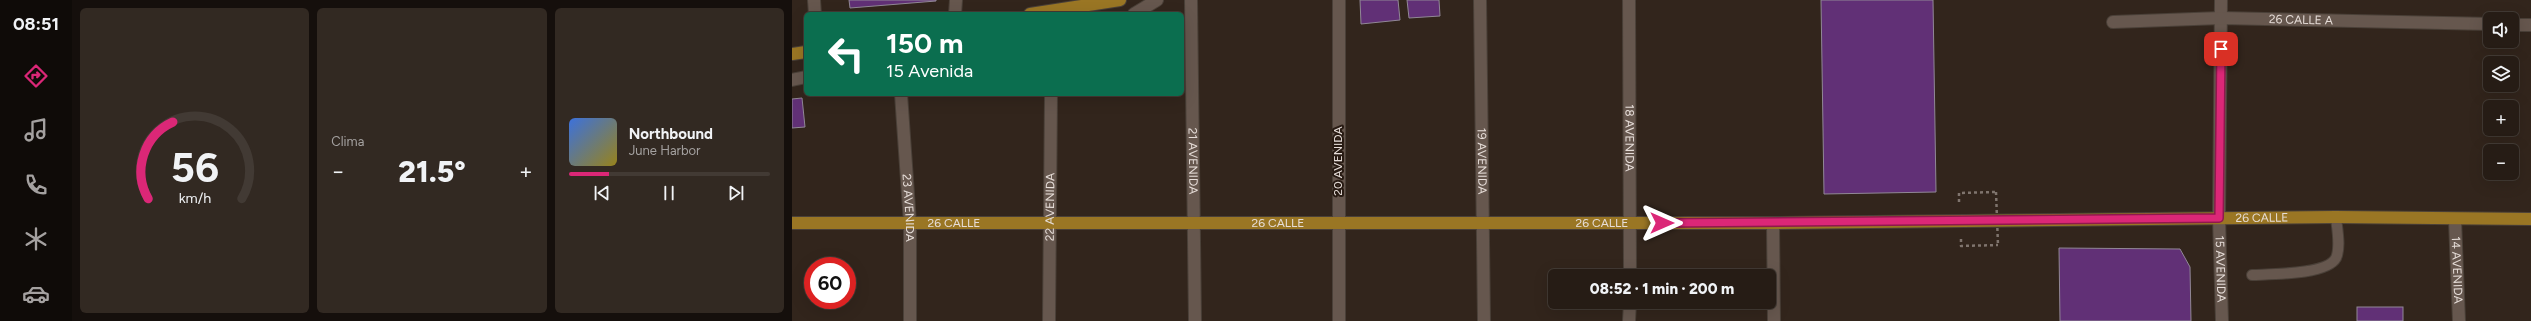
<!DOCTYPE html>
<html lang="es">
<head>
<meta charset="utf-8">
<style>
  body { margin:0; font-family:Figtree,sans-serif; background:#322922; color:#f1f3f6; height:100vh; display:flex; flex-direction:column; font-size:15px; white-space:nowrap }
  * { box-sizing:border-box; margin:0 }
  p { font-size:13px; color:#a4a1a0 }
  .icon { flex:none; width:22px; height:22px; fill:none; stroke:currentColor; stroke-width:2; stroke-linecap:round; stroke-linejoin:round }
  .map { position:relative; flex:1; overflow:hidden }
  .sheet { display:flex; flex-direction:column; gap:8px; padding:8px; background:#150f0c; width:720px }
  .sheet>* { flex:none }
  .top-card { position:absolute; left:12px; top:12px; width:380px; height:84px; border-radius:6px; box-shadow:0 4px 16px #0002,0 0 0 1px #423a34; background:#0b6e4f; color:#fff; overflow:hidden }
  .buttons { position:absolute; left:1691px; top:12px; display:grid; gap:8px }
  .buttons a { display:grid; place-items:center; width:36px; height:36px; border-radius:6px; background:#261c15; box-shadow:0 4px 16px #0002,0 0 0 1px #423a34; font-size:20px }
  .speed { position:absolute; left:12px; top:257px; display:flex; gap:8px; font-size:20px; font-weight:700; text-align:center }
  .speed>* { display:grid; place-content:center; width:52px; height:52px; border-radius:50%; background:#261c15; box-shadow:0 4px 16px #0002,0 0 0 1px #423a34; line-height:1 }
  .speed .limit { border:6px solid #d22; background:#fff; color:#111 }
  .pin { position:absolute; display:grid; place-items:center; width:34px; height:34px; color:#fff; margin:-17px; border-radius:8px; box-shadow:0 2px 6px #0006 }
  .me { position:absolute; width:44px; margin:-22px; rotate:90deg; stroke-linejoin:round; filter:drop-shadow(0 0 3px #0008) }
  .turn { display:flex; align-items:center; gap:14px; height:84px; padding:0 16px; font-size:18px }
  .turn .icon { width:52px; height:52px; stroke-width:2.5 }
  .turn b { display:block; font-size:28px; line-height:34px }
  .big { font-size:30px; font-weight:800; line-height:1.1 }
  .sheet .tile { flex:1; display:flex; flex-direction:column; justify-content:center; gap:6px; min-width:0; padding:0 14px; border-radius:6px; background:#322922 }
  .sheet .dial { align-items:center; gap:0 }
  .dial svg { height:104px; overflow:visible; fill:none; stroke:#423a34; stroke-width:7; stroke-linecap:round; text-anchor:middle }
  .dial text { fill:#f1f3f6; stroke:none }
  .song { display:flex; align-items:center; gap:12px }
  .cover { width:48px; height:48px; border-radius:6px; background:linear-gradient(135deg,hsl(220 70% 55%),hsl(50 70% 35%)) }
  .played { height:4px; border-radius:2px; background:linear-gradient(90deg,#db2777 20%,#423a34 20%) }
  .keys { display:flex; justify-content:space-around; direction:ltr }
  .heat { display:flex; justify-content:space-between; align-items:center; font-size:22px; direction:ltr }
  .sheet .tiles { flex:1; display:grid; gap:8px; grid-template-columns:repeat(3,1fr) }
  .trip { position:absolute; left:756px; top:269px; width:228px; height:40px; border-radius:6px; background:#261c15; box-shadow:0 4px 16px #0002,0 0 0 1px #423a34; font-weight:800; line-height:40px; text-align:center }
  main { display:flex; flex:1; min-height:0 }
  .menu { display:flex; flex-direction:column; width:72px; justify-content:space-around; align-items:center; background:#0f0b08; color:#a4a1a0 }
  .menu .icon { width:28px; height:28px }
  .menu .selected { color:#db2777 }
  .menu b { font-size:18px; color:#f1f3f6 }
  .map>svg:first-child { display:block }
  .building { fill:#613076; stroke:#918896 }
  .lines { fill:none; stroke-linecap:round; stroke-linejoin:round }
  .service-casing { stroke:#4a4038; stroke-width:12 }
  .minor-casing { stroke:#4a4038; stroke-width:14 }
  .tertiary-casing { stroke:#4a4038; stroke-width:14 }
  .primary-casing { stroke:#4a4038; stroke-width:14 }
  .path { stroke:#7f746d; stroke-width:2.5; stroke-dasharray:3 3; stroke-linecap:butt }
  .service { stroke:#66574e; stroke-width:10 }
  .minor { stroke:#66574e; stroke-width:12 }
  .tertiary { stroke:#66574e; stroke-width:12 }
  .primary { stroke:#9a7624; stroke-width:12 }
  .path-bridge { stroke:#7f746d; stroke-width:2.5; stroke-dasharray:3 3; stroke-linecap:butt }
  .route-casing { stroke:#8e194d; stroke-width:10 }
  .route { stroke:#db2777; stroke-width:7 }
  .labels { text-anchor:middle; stroke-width:4; stroke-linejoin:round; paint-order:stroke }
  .street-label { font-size:12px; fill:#e6ddd8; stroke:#281b13 }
</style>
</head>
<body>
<main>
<nav class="menu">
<b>08:51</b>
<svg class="icon selected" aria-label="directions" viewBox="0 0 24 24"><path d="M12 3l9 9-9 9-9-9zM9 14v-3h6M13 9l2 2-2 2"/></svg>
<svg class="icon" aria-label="music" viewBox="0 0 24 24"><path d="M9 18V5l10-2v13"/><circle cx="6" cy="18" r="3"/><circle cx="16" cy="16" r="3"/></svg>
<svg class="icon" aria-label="phone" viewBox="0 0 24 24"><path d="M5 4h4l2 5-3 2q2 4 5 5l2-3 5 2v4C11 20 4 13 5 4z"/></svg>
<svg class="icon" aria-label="climate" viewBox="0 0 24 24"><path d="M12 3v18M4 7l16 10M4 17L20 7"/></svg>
<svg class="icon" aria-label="car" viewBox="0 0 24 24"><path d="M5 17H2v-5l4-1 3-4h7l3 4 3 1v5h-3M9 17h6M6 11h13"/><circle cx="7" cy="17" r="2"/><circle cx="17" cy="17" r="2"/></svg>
</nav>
<section class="sheet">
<div class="tiles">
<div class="tile dial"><svg viewBox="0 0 100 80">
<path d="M14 69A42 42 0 1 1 86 69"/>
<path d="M14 69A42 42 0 0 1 33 10" stroke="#db2777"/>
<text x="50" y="56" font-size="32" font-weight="700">56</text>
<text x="50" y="72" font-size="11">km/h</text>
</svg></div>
<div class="tile"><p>Clima</p>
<div class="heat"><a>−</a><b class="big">21.5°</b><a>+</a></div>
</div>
<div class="tile">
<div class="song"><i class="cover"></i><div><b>Northbound</b><p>June Harbor</p></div></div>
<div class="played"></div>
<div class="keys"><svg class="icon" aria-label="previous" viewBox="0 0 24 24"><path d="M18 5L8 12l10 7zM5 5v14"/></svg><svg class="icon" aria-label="pause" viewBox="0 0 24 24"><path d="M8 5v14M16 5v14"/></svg><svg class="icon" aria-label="next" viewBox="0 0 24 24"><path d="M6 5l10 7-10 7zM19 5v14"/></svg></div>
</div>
</div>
</section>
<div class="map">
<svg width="1739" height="321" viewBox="0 0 1739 321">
  <rect width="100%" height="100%" fill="#32251c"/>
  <g class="building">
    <polygon points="57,0 144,0 144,1 58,8"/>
    <polygon points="568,0 606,0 608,20 569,24"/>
    <polygon points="615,0 647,0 648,16 617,18"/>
    <polygon points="1029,0 1141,0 1144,192 1032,194"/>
    <polygon points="10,98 13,127 0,128 0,99"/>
    <polygon points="1267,248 1388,249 1398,267 1399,321 1268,321"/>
    <rect x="1565" y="307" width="46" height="14"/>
  </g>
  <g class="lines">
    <defs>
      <path id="service" d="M1460 275C1478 274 1535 275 1544 258 1549 247 1545 229 1544 217"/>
      <g id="minor">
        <polyline points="22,0 23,14"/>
        <path id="s1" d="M399 0 403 321"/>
        <polyline points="547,0 547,321"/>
        <path id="s2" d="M688 0 692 321"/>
        <path id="s3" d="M837 0 838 276"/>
        <path id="s4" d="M1429 0 1427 218 1430 321"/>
        <polyline points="163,14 164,0"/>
        <path id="s5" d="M1321 22 1429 18 1698 24"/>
        <polyline points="1720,25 1739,25"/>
        <path id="s6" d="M109 94 118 223V321"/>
        <path id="s7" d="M1663 220 1667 321"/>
        <polyline points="981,223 982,321"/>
        <path id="s8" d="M257 321 259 94"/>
        <polyline points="837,321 838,302"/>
      </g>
      <g id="tertiary">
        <polyline points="342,14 365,0"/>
        <polyline points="0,80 14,77"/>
      </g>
      <g id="primary">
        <polyline points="238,14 328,0"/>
        <polyline points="0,54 14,52"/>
        <path id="s9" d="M0 223H981L1544 217 1739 219"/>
      </g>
    </defs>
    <use href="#service" class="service-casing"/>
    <use href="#minor" class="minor-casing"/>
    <use href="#tertiary" class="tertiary-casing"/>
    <use href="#primary" class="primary-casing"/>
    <g class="path">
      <polyline points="1167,202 1167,193 1204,192"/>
      <polyline points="1169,239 1169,246 1206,245"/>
    </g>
    <use href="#service" class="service"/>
    <use href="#minor" class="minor"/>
    <use href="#tertiary" class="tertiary"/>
    <use href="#primary" class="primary"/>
    <polyline class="path-bridge" points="1204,192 1206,245"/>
  </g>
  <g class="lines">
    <defs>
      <polyline id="route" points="870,223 1427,218 1429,49"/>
    </defs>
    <use href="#route" class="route-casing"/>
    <use href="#route" class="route"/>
  </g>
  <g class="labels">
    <g class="street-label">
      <text dy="4" stroke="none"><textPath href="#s5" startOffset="188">26 CALLE A</textPath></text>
      <text dy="4" stroke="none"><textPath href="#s3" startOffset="138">18 AVENIDA</textPath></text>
      <text dy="4" stroke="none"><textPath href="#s1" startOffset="161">21 AVENIDA</textPath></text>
      <text dy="4" stroke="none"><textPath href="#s2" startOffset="161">19 AVENIDA</textPath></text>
      <text transform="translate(546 161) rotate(-90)" y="4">20 AVENIDA</text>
      <text dy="4" stroke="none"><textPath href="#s6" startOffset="114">23 AVENIDA</textPath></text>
      <text dy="4" stroke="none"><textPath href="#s8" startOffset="114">22 AVENIDA</textPath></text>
      <text dy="4" stroke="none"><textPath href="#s9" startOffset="1470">26 CALLE</textPath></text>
      <text dy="4" stroke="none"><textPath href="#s9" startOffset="162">26 CALLE</textPath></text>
      <text dy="4" stroke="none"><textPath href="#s9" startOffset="486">26 CALLE</textPath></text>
      <text dy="4" stroke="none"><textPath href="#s9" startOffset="810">26 CALLE</textPath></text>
      <text dy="4" stroke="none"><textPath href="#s4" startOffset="269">15 AVENIDA</textPath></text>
      <text dy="4" stroke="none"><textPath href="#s7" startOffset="50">14 AVENIDA</textPath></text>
    </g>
  </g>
</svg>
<div class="buttons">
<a><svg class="icon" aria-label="sound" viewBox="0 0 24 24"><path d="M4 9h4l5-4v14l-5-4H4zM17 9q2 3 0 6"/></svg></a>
<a><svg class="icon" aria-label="layers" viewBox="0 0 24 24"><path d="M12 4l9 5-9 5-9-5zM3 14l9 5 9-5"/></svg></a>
<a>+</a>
<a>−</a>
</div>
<div class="speed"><div class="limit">60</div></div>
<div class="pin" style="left:1429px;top:49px;background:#d93025"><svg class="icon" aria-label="arrive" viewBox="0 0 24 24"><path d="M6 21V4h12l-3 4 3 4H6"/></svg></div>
<svg class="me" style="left:870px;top:223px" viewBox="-20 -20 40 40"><path d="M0-17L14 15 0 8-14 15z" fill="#db2777" stroke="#fff" stroke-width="4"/></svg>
<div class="trip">08:52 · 1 min · 200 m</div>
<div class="top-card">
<div class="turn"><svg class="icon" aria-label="left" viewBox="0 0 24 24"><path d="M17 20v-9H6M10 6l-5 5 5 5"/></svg><div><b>150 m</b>15 Avenida</div></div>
</div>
</div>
</main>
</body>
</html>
